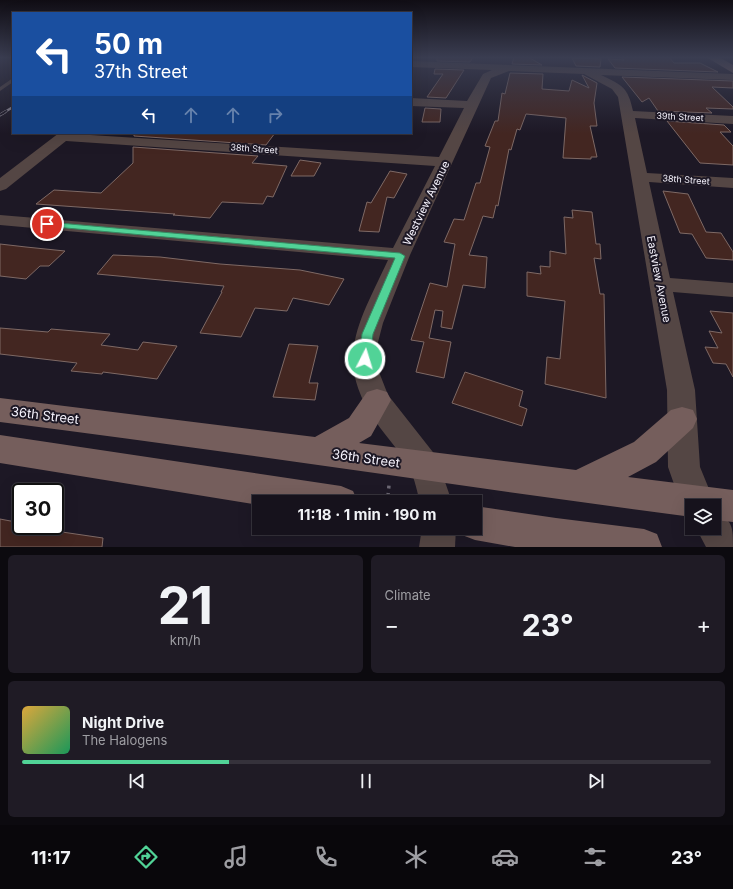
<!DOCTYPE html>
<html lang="en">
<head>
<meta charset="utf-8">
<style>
  body { margin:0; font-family:Inter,sans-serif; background:#1f1b25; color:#f1f3f6; height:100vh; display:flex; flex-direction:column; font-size:15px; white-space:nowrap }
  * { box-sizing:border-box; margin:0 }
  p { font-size:13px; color:#9e9ea3 }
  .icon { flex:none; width:22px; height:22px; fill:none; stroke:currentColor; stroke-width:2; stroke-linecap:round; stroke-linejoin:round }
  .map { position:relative; height:547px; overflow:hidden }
  .sheet { display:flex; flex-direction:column; gap:8px; padding:8px; background:#0c0a0f; flex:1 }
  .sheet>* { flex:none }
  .hud { position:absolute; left:12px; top:12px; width:400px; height:122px; border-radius:0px; box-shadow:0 4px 16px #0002,0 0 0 1px #35323b; background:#1a4fa0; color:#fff; overflow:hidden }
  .buttons { position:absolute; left:685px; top:499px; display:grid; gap:8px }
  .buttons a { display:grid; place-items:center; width:36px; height:36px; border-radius:0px; background:#16121c; box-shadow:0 4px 16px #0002,0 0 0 1px #35323b; font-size:20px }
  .speed { position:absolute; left:12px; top:483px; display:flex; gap:8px; font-size:20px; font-weight:700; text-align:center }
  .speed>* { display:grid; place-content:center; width:52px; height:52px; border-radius:50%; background:#16121c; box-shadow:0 4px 16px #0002,0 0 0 1px #35323b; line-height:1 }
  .speed .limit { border:2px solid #111; border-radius:6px; background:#fff; color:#111 }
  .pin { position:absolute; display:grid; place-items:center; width:34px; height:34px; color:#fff; margin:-17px; border:2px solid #fff; border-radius:50%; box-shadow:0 1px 4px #0007 }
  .me { position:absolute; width:44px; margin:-22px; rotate:5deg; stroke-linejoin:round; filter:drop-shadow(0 0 3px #0008) }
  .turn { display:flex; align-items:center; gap:14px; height:84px; padding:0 16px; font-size:18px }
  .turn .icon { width:52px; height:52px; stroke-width:2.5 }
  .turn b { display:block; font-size:28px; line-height:34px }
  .lanes { display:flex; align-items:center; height:38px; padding:0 16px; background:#0003; justify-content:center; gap:20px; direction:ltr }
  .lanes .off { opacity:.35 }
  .big { font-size:30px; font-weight:700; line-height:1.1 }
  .sheet .widget { flex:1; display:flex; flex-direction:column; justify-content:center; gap:6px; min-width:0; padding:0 14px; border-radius:6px; background:#1f1b25 }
  .sheet .dial { align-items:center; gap:0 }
  .dial b { font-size:52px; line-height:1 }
  .song { display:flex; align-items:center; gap:12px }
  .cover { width:48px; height:48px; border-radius:6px; background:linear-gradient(135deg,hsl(40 70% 55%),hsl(150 70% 35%)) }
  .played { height:4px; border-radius:2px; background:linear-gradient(90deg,#51d397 30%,#35323b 30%) }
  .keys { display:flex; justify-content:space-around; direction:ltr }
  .heat { display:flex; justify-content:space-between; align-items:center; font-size:22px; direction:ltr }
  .sheet .tiles { flex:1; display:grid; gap:8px; grid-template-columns:1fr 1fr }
  .widget:last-child { grid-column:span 2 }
  .trip { position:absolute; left:252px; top:495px; width:230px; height:40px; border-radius:0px; background:#16121c; box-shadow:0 4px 16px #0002,0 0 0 1px #35323b; font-weight:700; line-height:40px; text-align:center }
  .tab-bar { display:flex; height:64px; justify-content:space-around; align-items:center; background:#09070b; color:#9e9ea3 }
  .tab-bar .icon { width:28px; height:28px }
  .tab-bar .active { color:#51d397 }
  .tab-bar b { font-size:18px; color:#f1f3f6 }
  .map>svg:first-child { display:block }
  .building { fill:#432621; stroke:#7e6965 }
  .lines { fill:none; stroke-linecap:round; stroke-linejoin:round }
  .path { stroke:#6c6874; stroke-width:3.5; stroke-dasharray:3 4.5; stroke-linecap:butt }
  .lane { fill:#544644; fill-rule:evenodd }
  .street { fill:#544644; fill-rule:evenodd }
  .secondary { fill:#755e5c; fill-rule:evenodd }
  .rail-far1-casing { stroke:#8f8b96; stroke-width:2.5 }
  .rail-casing { stroke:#8f8b96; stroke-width:3 }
  .rail-far1 { stroke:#1d1825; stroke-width:1.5; stroke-dasharray:5; stroke-linecap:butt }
  .rail { stroke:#1d1825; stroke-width:2; stroke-dasharray:6; stroke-linecap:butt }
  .route { fill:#51d397; stroke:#358962 }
  .labels { text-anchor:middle; stroke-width:4; stroke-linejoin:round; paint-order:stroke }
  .far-street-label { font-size:9px; fill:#f5f2fc; stroke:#1d1825 }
  .street-label { font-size:11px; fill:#f5f2fc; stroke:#1d1825 }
  .near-street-label { font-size:13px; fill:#f5f2fc; stroke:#1d1825 }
</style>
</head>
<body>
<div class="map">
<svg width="733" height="547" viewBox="0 0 733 547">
  <rect width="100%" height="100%" fill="#1d1825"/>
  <g class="building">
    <polygon points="437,57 473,57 470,62 437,61"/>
    <polygon points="514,57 528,57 542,65 512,64"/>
    <polygon points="621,57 669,57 674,63 700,63 718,72 615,68 608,59 624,60"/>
    <polygon points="572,58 601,59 600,67 576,66"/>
    <polygon points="435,69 464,70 446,98 427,97 443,74 434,74"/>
    <polygon points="510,73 543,74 542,89 569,91 572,80 589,88 582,75 597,83 594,103 597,126 590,126 597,157 591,157 591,159 563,158 566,118 526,114 520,130 517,129 511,150 509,149 498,206 496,205 493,218 483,216 469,255 487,257 485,288 463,285 452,329 441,327 443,311 435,310 429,338 451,342 444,378 416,372 424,342 411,340 430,283 447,287 455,244 444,242 454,219 464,220 476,183 480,183 490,147 485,146 495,121 498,121 502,93 505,94"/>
    <polygon points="622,77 733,81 733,88 712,87 733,107 733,109 706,108 712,113 658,111 649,98 642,102"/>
    <polygon points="425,108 441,109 440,122 422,122"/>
    <polygon points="667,121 724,125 731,132 720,132 733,146 733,165 700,163"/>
    <polygon points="134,133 275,133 266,145 134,136"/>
    <polygon points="133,147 258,156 252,163 287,166 273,197 267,196 263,204 222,202 210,218 173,215 175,214 36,204 54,190 101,193 133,163"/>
    <polygon points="300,160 321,163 314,176 291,176"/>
    <polygon points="390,171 407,174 394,198 387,197 379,232 359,231 367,202 371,203"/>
    <polygon points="663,191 688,194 706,232 721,233 733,252 733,260 706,258 692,234 680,233"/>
    <polygon points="572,210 592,212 596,244 600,244 601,259 594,258 600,294 604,294 606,398 545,384 547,357 560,359 565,301 527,296 527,272 541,274 540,266 550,267 550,251 566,254 564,217 573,218"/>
    <polygon points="0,244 26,247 65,251 49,266 40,266 26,279 0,276"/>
    <polygon points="113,255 160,257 220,264 300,270 344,279 329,305 293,298 287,311 255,308 241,337 200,333 222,292 221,292 224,286 97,274"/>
    <polygon points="710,311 733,313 733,377 726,364 713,363 705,347 718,348 709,331 722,333"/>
    <polygon points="0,328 48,332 51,329 110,334 101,345 138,350 143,342 177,346 157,379 103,372 102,374 71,371 77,363 0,354"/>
    <polygon points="289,344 318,346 309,383 318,383 315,400 273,397"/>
    <polygon points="465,372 523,391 519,406 527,409 522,426 452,403"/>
    <polygon points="0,519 21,523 21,526 103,538 102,547 0,547"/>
  </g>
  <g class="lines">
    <polyline class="path" points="388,496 389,485"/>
    <polygon class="lane" points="13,78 13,82 0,91 0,87"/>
    <g class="street">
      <path d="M411 61 733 74V80L601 75C622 85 628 87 633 111L733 116V124L635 118 647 173 733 178V188L649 182 670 278 733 283V297L673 292 695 390 700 467 716 506 714 510V506H692V519L687 517 680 501 668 467 667 390 618 97 612 89 584 74 509 71 491 78 410 255 383 323 377 346 379 372 388 395 436 456 452 502H420C417 492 415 479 410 470 401 452 387 438 376 422 332 359 360 321 388 260L0 225V215L393 248 435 166 66 141 6 189 0 191V178L59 133 439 157 464 108 411 106V98L467 101 483 74 492 70 411 67Z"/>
      <path d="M714 512C733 520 733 527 733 547H706L696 528H714Z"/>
      <polygon points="422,528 456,528 455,547 419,547"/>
    </g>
    <g class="secondary">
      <polygon points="706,57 719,57 733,65 733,73"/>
      <path d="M377 389 387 392 391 400 371 436 359 443 576 470 634 442 671 410 682 407 693 410 697 419 693 428 656 462 628 477 733 490V522L714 520V506H692V517C462 487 231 451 0 422V398L315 437 349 418 367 392Z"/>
      <polygon points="0,435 341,486 353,491 358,502 259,502 259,505 0,463"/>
      <polygon points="475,506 556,518 644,529 657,534 662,547 515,547 475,540 462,535 459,528 475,528"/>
    </g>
    <defs>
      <polyline id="rail-far1" points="3,113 13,107"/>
      <polyline id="rail" points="0,115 5,112"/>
    </defs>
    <use href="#rail-far1" class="rail-far1-casing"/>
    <use href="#rail" class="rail-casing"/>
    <use href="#rail-far1" class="rail-far1"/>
    <use href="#rail" class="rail"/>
  </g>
  <linearGradient id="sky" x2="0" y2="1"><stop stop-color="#100d14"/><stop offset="0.43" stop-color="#3a3d51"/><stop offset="1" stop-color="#3a3d51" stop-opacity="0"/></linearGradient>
  <rect width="733" height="134" fill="url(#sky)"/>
  <polygon class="route" points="47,222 400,253 405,256 373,334 370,359 369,362 361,362 359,359 362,334 395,258 44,226 44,223"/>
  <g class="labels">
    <g class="far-street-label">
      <text transform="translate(680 117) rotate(3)" y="3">39th Street</text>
      <text transform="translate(254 149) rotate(4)" y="3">38th Street</text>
      <text transform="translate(686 180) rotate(4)" y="3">38th Street</text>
    </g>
    <g class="street-label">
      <text transform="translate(426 203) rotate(-64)" y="4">Westview Avenue</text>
      <text transform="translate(659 279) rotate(79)" y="4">Eastview Avenue</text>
    </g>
    <g class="near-street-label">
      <text transform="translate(45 415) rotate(7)" y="5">36th Street</text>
      <text transform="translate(366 458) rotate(8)" y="5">36th Street</text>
    </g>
  </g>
</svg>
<div class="buttons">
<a><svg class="icon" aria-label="layers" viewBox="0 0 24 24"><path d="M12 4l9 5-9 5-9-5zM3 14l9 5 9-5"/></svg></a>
</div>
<div class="speed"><div class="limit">30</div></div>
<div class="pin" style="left:47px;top:224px;background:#d93025"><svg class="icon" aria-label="arrive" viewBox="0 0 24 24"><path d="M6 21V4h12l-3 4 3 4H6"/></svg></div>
<svg class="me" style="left:365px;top:359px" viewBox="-20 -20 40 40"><circle r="17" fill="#51d397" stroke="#fff" stroke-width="3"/><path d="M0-11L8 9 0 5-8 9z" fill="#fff"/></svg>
<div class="trip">11:18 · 1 min · 190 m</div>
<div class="hud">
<div class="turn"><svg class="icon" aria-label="left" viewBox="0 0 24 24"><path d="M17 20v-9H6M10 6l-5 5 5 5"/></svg><div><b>50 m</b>37th Street</div></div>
<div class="lanes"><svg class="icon" aria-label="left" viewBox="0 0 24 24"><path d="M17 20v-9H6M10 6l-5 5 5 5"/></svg><svg class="icon off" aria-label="ahead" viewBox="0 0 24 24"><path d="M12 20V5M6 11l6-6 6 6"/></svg><svg class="icon off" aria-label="ahead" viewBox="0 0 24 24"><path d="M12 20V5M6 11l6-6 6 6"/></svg><svg class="icon off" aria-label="right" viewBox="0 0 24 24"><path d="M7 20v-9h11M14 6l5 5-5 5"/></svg></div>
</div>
</div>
<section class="sheet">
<div class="tiles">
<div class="widget dial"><b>21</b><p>km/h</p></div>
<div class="widget"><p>Climate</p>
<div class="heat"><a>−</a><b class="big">23°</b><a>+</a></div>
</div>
<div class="widget">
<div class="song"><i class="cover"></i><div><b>Night Drive</b><p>The Halogens</p></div></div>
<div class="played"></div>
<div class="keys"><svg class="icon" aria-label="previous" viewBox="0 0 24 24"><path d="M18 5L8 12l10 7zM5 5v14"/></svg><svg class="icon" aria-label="pause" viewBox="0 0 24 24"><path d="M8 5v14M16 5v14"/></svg><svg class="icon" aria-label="next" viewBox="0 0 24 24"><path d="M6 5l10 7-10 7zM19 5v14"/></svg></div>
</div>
</div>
</section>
<nav class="tab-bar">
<b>11:17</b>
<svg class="icon active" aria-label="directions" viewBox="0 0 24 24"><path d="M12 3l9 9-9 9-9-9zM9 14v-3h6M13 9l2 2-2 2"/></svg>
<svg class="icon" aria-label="music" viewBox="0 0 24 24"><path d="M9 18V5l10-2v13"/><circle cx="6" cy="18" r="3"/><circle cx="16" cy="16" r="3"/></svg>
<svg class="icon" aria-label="phone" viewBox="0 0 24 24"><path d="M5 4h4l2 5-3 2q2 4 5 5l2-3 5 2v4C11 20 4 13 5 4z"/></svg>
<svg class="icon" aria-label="climate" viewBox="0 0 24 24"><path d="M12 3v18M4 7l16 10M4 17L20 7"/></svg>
<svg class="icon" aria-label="car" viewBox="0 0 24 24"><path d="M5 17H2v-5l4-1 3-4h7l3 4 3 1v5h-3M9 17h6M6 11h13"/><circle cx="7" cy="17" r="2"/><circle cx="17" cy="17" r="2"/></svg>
<svg class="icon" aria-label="filters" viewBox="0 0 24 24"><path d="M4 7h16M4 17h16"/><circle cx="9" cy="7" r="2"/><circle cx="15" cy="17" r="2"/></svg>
<b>23°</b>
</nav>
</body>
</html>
